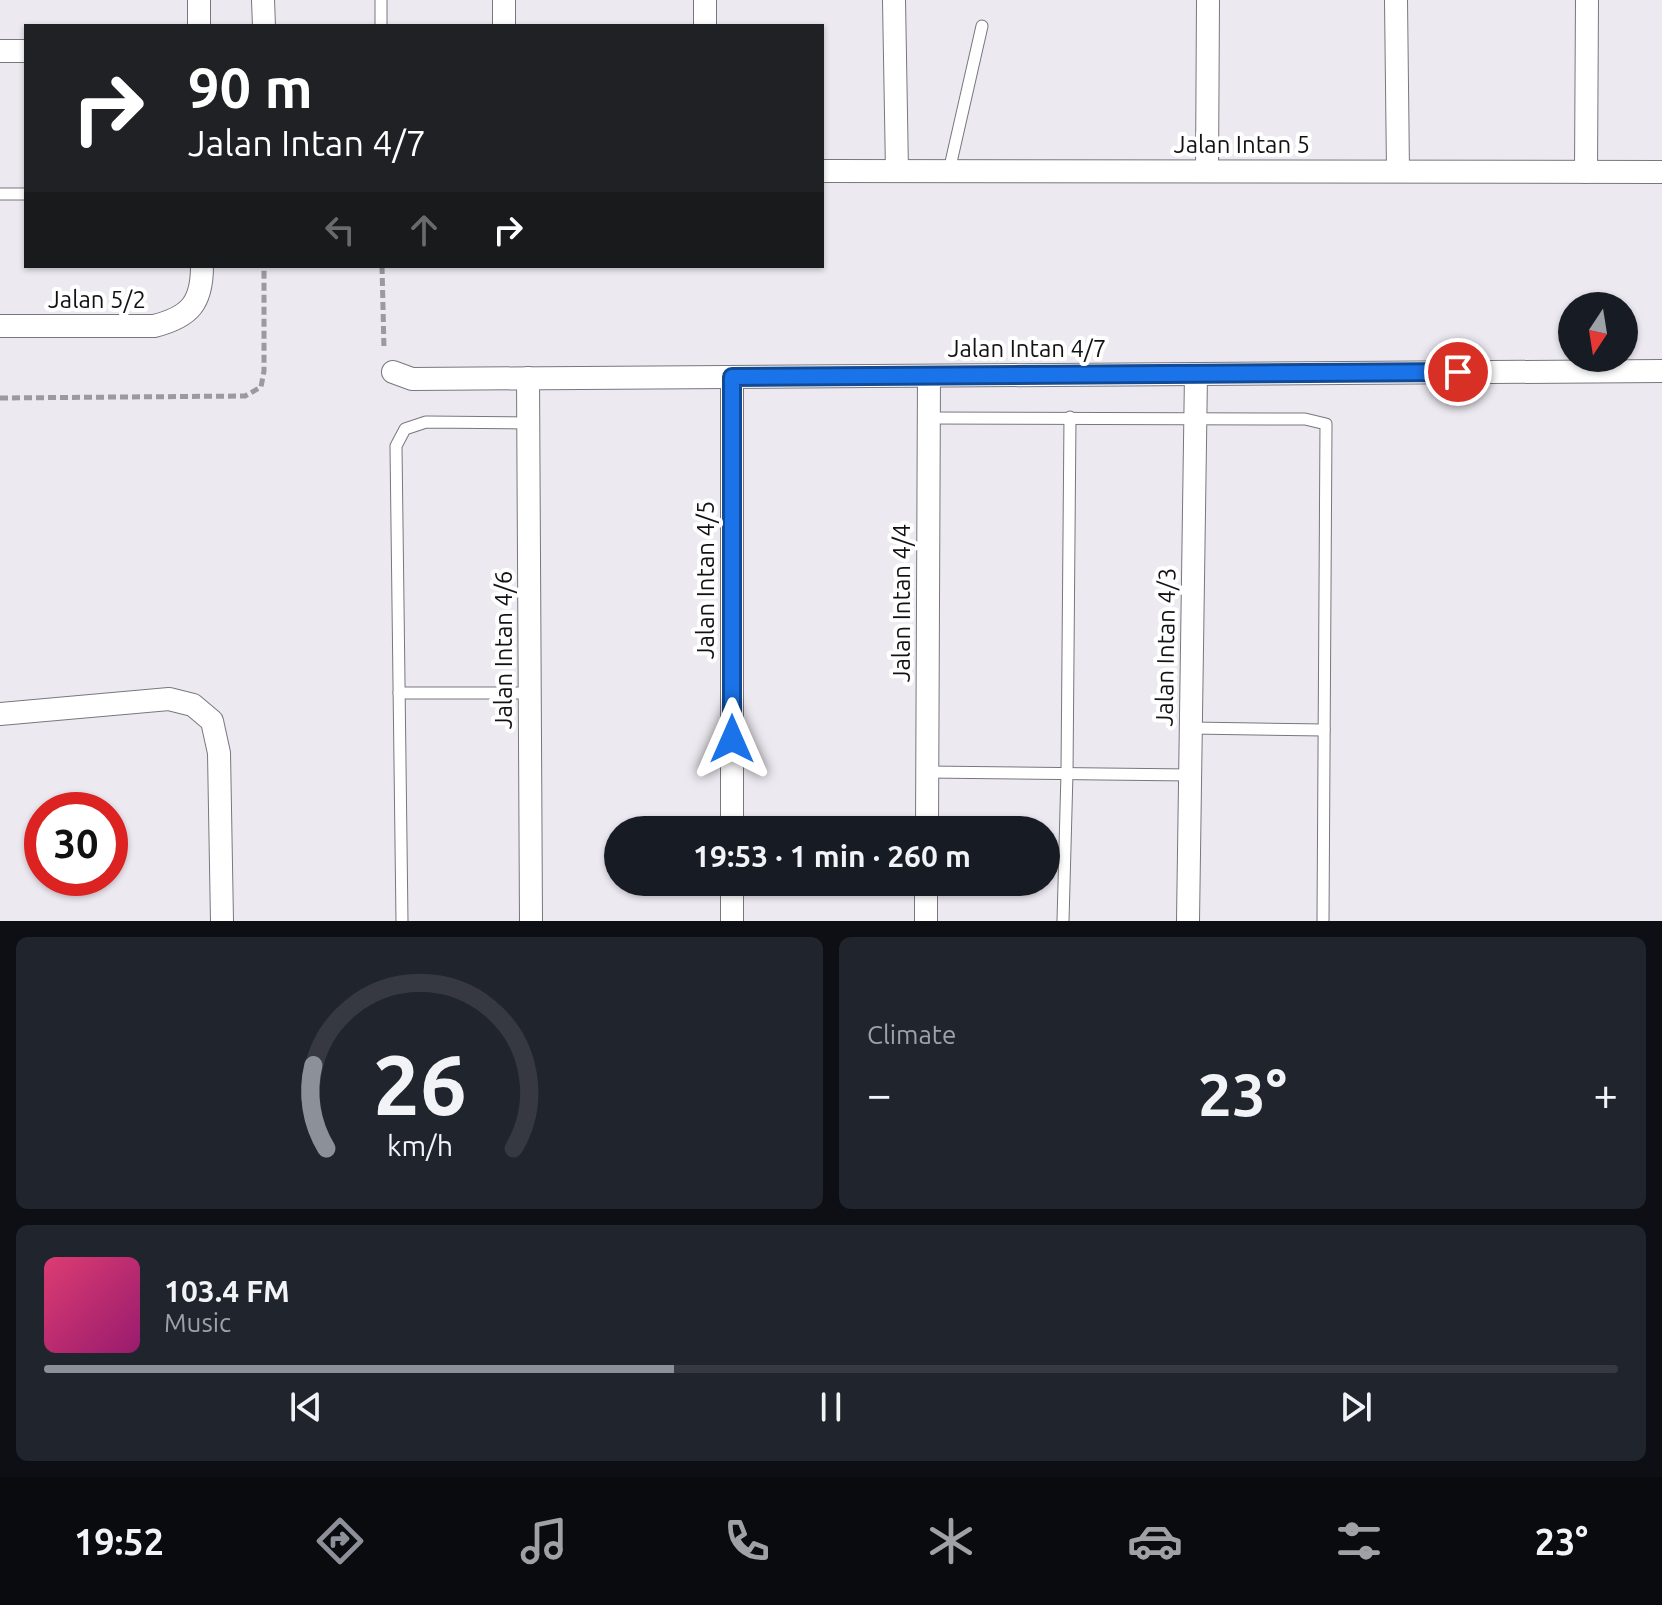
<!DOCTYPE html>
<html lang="en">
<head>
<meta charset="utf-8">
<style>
  body { margin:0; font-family:Ubuntu,sans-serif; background:#20242c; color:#f1f3f6; height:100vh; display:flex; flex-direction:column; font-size:30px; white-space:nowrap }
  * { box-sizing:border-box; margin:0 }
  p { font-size:26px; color:#9ea1a6 }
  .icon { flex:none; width:44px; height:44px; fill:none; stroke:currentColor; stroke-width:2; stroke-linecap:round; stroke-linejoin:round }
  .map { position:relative; height:921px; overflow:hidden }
  .details { display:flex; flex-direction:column; gap:16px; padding:16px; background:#0d0f14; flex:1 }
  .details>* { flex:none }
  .guide { position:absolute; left:24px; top:24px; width:800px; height:244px; border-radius:0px; box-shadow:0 2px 6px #0004; background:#202124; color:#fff; overflow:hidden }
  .needle { width:52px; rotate:192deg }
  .buttons { position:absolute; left:1558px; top:292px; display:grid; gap:16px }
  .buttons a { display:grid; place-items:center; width:80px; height:80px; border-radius:50%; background:#171b24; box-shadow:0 2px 6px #0004; font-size:40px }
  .speed { position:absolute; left:24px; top:792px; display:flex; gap:16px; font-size:40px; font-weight:700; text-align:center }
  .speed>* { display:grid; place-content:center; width:104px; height:104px; border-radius:50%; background:#171b24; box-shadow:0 2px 6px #0004; line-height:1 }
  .speed .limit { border:12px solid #d22; background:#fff; color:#111 }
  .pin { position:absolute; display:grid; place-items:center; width:68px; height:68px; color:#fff; margin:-34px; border:4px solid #fff; border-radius:50%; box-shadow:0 2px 8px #0007 }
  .me { position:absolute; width:88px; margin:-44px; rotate:0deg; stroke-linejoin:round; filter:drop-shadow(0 0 6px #0008) }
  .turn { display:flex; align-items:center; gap:28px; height:168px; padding:0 32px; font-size:36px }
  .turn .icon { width:104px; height:104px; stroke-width:2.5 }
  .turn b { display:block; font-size:56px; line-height:68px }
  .lanes { display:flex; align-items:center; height:76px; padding:0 32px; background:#0003; justify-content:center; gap:40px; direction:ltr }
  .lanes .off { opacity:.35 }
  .big { font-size:60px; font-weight:700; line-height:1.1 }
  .details .widget { flex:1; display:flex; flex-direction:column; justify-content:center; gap:12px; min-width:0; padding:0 28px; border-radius:12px; background:#20242c }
  .details .dial { align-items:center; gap:0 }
  .dial svg { height:208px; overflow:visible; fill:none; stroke:#363941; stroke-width:7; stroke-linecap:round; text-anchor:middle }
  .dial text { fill:#f1f3f6; stroke:none }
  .song { display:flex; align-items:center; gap:24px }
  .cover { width:96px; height:96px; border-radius:12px; background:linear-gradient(135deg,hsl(340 70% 55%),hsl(320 70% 35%)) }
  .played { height:8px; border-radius:4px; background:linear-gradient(90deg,#8c9099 40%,#363941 40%) }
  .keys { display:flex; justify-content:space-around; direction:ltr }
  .heat { display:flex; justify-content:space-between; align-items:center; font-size:44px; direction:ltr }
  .details .tiles { flex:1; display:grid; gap:16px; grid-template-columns:1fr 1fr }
  .widget:last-child { grid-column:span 2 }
  .trip { position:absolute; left:604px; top:816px; width:456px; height:80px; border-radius:40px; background:#171b24; box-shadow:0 2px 6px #0004; font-weight:700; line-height:80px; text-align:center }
  .menu { display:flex; height:128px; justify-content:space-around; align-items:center; background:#090b0e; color:#9ea1a6 }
  .menu .icon { width:56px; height:56px }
  .menu .on { color:#8c9099 }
  .menu b { font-size:36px; color:#f1f3f6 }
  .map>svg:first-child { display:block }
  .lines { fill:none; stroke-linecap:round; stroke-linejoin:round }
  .lane-casing { stroke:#79777d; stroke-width:13 }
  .street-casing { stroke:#79777d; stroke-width:24 }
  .path { stroke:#9c9a9f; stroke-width:5; stroke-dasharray:8 4; stroke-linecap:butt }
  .lane { stroke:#fff; stroke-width:11 }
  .street { stroke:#fff; stroke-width:22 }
  .route-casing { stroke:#114b97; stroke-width:20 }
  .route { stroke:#1a73e8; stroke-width:14 }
  .labels { text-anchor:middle; stroke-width:8; stroke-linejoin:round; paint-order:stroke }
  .street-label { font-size:24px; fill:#121114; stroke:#fff }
</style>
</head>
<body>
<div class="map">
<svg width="1662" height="921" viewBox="0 0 1662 921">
  <rect width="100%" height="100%" fill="#ece9f0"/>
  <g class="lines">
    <defs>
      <g id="lane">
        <polyline points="381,26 381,0"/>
        <polyline points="949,171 982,26"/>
        <polyline points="0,194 26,194"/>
        <polyline points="928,418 1305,419 1326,424 1323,921"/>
        <polyline points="399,693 530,693"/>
        <polyline points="1191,728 1324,730"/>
        <polyline points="927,772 1190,775"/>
        <polyline points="402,921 396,446 405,429 426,422 529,423"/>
        <polyline points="1063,921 1067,773 1070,417"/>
      </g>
      <g id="street">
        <polyline points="199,0 199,26"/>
        <polyline points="263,0 264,26"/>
        <polyline points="504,0 504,26"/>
        <polyline points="894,0 897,171"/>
        <polyline points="1396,0 1398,171"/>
        <polyline points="705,26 705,0"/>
        <polyline points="0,51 26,51"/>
        <polyline points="822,171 1662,172"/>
        <polyline points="1207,171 1208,0"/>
        <polyline points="1586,172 1587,0"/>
        <path d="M0 326H154C190 317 202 303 202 266"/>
        <polyline points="393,372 412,379 1662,371"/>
        <polyline points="732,377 732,830"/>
        <polyline points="528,378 531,921"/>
        <polyline points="0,714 169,699 193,705 212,721 219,753 222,921"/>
        <polyline points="927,830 929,376"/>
        <polyline points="732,882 732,921"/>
        <polyline points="926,921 926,882"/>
        <polyline points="1188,921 1196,374"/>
      </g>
    </defs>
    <use href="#lane" class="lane-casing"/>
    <use href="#street" class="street-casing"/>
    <g class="path">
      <polyline points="382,266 384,349"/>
      <polyline points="0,398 245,396 261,387 264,371 264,266"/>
    </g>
    <use href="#lane" class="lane"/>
    <use href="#street" class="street"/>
  </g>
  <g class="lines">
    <defs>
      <polyline id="route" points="732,739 732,377 1458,372"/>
    </defs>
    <use href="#route" class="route-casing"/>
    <use href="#route" class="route"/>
  </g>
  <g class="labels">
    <g class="street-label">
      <text x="1242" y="153">Jalan Intan 5</text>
      <text x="97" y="308">Jalan 5/2</text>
      <text x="1027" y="357">Jalan Intan 4/7</text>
      <text transform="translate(706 580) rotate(-90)" y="8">Jalan Intan 4/5</text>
      <text transform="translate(902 603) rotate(-90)" y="8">Jalan Intan 4/4</text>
      <text transform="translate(1166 647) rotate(-89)" y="8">Jalan Intan 4/3</text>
      <text transform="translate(504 650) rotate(-90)" y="8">Jalan Intan 4/6</text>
    </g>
  </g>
</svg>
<div class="buttons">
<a><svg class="needle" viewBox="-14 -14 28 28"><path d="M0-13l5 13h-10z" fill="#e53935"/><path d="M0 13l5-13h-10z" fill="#9ea1a6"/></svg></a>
</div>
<div class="speed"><div class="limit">30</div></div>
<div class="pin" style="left:1458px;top:372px;background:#d93025"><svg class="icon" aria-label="arrive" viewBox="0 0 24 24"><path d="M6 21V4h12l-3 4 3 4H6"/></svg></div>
<svg class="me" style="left:732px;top:739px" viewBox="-20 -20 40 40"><path d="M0-17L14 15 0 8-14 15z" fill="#1a73e8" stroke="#fff" stroke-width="4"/></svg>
<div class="trip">19:53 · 1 min · 260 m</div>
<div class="guide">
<div class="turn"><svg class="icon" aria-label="right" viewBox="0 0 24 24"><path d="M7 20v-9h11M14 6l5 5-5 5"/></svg><div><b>90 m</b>Jalan Intan 4/7</div></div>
<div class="lanes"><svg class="icon off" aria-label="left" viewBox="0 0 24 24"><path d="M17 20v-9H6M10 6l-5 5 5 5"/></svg><svg class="icon off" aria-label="ahead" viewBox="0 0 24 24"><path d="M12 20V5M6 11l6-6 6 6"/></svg><svg class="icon" aria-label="right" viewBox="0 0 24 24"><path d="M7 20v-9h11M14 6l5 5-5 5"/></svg></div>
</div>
</div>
<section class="details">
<div class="tiles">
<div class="widget dial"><svg viewBox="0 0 100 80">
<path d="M14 69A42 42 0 1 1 86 69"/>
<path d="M14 69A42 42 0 0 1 9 37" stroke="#8c9099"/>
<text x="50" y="56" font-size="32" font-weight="700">26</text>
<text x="50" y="72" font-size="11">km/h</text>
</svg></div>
<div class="widget"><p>Climate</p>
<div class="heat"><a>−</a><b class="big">23°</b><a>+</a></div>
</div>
<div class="widget">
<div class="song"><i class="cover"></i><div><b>103.4 FM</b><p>Music</p></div></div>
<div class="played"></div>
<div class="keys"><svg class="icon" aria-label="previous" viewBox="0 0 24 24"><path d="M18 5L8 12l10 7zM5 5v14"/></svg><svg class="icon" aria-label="pause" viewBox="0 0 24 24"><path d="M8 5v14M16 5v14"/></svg><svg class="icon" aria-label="next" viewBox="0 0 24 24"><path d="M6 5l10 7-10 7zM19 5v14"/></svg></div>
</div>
</div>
</section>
<nav class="menu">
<b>19:52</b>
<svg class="icon on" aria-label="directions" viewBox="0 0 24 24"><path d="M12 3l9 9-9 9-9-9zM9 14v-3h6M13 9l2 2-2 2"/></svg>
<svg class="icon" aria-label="music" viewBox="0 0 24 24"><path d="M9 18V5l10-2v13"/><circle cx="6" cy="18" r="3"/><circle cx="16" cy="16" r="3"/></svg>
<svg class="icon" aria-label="phone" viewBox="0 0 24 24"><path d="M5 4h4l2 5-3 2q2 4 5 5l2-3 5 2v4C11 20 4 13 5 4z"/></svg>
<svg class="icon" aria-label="climate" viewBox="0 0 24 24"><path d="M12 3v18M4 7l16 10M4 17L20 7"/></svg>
<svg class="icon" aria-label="car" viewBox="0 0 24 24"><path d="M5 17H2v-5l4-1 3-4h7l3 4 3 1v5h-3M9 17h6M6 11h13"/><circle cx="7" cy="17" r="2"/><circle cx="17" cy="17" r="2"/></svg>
<svg class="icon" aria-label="filters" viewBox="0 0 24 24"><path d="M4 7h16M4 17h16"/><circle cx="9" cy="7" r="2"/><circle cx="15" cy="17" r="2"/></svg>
<b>23°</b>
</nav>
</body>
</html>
